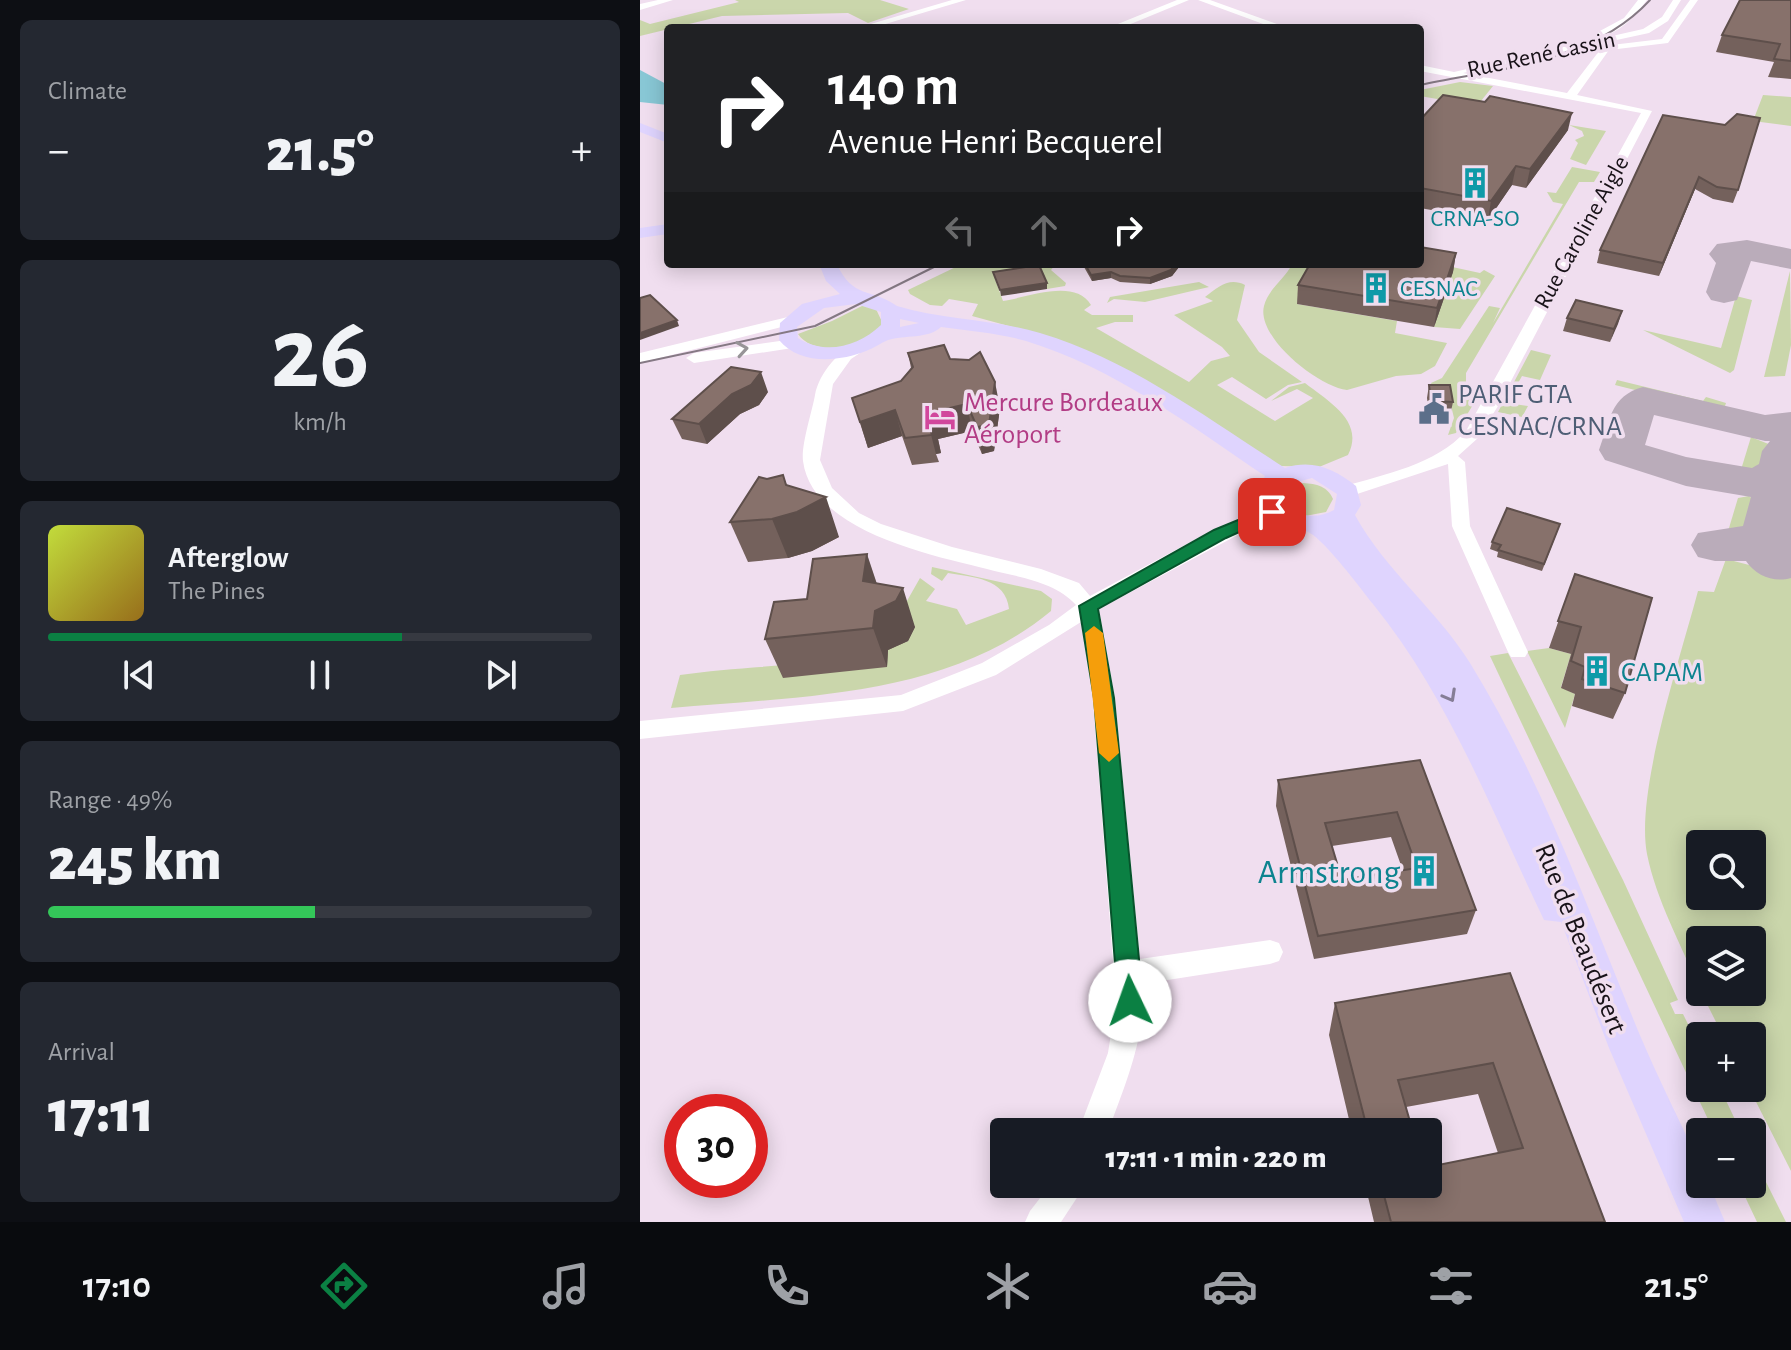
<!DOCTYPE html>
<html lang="en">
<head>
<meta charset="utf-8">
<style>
  body { margin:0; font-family:"Alegreya Sans",sans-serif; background:#242831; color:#f1f3f6; height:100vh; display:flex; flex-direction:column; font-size:30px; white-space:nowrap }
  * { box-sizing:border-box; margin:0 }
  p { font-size:26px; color:#9ea1a6 }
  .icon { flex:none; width:44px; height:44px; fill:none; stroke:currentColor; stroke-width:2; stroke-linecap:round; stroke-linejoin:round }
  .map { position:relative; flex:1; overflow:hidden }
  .side { display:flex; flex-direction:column; gap:20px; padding:20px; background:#0d0f14; width:640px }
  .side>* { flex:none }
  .hud { position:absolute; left:24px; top:24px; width:760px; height:244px; border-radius:8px; box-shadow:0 4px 20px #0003; background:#202124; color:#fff; overflow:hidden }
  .controls { position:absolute; left:1046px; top:830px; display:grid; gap:16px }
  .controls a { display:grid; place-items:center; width:80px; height:80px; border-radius:8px; background:#171b24; box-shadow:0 4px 20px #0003; font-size:40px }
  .speed { position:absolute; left:24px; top:1094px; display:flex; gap:16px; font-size:40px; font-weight:700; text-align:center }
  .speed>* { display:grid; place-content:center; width:104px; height:104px; border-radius:50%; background:#171b24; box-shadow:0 4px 20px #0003; line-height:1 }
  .speed .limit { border:12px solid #d22; background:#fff; color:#111 }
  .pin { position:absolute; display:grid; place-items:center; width:68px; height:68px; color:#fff; margin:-34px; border-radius:16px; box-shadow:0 4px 12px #0006 }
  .me { position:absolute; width:88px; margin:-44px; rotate:357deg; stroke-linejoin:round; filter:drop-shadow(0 0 6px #0008) }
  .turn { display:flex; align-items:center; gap:28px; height:168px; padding:0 32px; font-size:36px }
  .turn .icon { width:104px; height:104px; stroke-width:2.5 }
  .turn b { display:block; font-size:56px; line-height:68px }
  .lanes { display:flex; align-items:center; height:76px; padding:0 32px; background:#0003; justify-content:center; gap:40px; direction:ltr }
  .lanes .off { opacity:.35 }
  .big { font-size:60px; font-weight:800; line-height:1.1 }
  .side .card { flex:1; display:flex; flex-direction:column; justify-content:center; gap:12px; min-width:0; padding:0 28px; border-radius:12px; background:#242831 }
  .side .dial { align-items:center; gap:0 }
  .dial b { font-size:104px; line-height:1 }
  .song { display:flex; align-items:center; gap:24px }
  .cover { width:96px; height:96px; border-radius:12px; background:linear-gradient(135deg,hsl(70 70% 55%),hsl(40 70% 35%)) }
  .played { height:8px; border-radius:4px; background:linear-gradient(90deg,#0b8043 65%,#363941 65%) }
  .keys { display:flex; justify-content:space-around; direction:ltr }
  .heat { display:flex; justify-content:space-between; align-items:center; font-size:44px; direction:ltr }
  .charge { height:12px; border-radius:6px; background:linear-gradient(90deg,#34c759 49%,#363941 0) }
  .trip { position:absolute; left:350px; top:1118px; width:452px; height:80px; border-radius:8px; background:#171b24; box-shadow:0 4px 20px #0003; font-weight:800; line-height:80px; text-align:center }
  .menu { display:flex; height:128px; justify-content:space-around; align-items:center; background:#090b0e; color:#9ea1a6 }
  .menu .icon { width:56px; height:56px }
  .menu .on { color:#0b8043 }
  .menu b { font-size:36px; color:#f1f3f6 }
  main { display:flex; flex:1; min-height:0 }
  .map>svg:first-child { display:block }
  .green { fill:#cad6ab; fill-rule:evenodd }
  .water { fill:#88c7d5 }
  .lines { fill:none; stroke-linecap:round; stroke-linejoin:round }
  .taxiway { fill:#baacba; fill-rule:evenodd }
  .minor { fill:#fff; fill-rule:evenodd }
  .major { fill:#dfd4fe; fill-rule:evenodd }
  .tram { stroke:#857984; stroke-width:2 }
  .wall { fill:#74615c; fill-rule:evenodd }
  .shaded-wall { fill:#5e4f4b }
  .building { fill:#87716b; stroke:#5e4f4b; stroke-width:2; fill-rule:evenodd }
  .oneway { stroke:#979497 }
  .oneway2 { stroke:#857d96 }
  .route { fill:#0b8043; stroke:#07532c; stroke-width:2 }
  .slow { fill:#f59e0b }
  .labels { text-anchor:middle; stroke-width:7; stroke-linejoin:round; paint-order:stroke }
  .far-street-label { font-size:24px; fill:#181218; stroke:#f0deef }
  .far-culture-label { font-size:24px; fill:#0d838f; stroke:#f0deef }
  .service-label { font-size:28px; fill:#4e5e75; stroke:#f0deef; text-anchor:start }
  .hotel-label { font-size:28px; fill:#b23c85; stroke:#f0deef; text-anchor:start }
  .culture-label { font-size:28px; fill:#0d838f; stroke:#f0deef; text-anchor:start }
  .street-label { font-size:28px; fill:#181218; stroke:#f0deef }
  .near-culture-label { font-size:34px; fill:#0d838f; stroke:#f0deef; text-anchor:end }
</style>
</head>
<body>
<main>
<section class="side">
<div class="card"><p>Climate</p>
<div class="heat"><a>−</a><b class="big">21.5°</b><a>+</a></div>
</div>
<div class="card dial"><b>26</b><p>km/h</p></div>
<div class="card">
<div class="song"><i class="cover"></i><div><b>Afterglow</b><p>The Pines</p></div></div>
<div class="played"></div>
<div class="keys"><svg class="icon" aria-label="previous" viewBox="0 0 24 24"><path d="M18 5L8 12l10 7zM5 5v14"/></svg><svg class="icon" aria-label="pause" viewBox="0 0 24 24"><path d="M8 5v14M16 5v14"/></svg><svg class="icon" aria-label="next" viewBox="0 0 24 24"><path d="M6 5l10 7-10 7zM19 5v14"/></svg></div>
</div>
<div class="card"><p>Range · 49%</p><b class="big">245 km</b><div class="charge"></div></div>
<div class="card"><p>Arrival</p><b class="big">17:11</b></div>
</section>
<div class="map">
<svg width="1151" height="1222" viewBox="0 0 1151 1222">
  <rect width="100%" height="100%" fill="#f0deef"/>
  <g class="green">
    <polygon points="95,0 240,0 269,9 228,23 208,13 82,16 0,36 0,20 10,24 99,2"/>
    <polygon points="820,82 853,86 837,106 780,96 780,90"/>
    <polygon points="1123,95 1151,97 1151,126 1113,121"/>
    <polygon points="929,125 966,131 946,165 930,159 938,143 935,140 944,136 942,131"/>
    <polygon points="932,167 960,172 954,182 939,182 826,373 826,392 837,398 816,433 808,435 814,418 808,393 795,392 791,383 802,378 849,306 860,308 853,323 923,204 913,202 907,192 916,193"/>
    <polygon points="780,260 840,273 844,270 855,276 820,329 794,327 812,272 780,264"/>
    <path d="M322 264H416L411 270 426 283 425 286 407 289 355 279 363 301C389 297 435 278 451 305L444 310 452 315H493V322H475L456 328 549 382 571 361 590 356 582 347 534 315 573 301 565 297C578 287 589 277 605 285L597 320 619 352 662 382 648 385 626 399 592 377 577 385 635 421 673 398 657 389 631 401 649 387 665 383C689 402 725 421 708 455L679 467 641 466 413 338 332 316 338 304 309 299 302 306 290 305 270 294 268 290Z"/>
    <path d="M652 264H678L657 304 757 321 755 333 807 343 795 366 781 374 756 376 707 390C678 387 616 337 624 306 628 289 645 279 652 264Z"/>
    <polygon points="1150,271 1151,345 1145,376 1124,377"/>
    <polygon points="559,282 569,287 505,302 474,299 467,303 470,297"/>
    <polygon points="1096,296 1112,300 1094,370 1090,373 1003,330 1081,348"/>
    <path d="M224 305 236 309 243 324C228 347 175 359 158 334L192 321Z"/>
    <polygon points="891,350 911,355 900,380 882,376 867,403 888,406 882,417 858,412"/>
    <polygon points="977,380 1063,401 1066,397 1086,403 1083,412 975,385"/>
    <polygon points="1111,437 1131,445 1126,467 1103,475 1100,473"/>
    <path d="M663 483C677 484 687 486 693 499L686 512 665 516 646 509 641 495 653 485Z"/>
    <path d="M1109 496 1118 503C1114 524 1110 536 1086 538L1098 498Z"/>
    <path d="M1086 559 1151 576V1171L1109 1088H1112V1036H1083L1061 992H1112V940H1060V990C1042 946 1016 900 1007 854 995 791 1041 656 1058 591L1074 592ZM1060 844H1112V896H1060Z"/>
    <path d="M292 567 401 591 412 599 411 611C306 698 159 696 31 708L40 675C112 664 200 668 268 641L273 627 255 622 280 578 295 589 286 601 317 609 326 625 369 609C366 578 332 577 308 573L302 581 291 574Z"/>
    <polygon points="909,648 931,654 921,687 935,694 925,728 887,651"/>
    <polygon points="868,653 983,880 1038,1000 1030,1003 1035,1014 1043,1014 1060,1048 1060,1088 1080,1088 1101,1132 1074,1132 850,656"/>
    <polygon points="1112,1154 1146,1222 1117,1222 1099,1184 1112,1184"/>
  </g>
  <polygon class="water" points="0,70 28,85 28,105 0,102"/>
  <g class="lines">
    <g class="taxiway">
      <polygon points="1107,240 1151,249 1151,269 1111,261 1097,300 1084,303 1071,300 1066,292 1076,263 1069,254 1077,244"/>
      <path d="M1003 387 1125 415 1151 412V578C1134 583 1116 576 1106 561H1075L1058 557 1051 545 1058 533 1103 526 1111 497 1046 486 965 460 959 450C970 421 970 396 1003 387ZM1014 415 1125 441H1130L1122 451 1119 464 1112 468 1046 457 1005 445Z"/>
    </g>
    <g class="minor">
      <polygon points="18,0 33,0 0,10 0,4"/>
      <polygon points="312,0 326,0 232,28 224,26"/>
      <polygon points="537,0 549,0 481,28 468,28"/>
      <polygon points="558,0 570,0 648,28 634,28"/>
      <path d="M998 0H1007C995 16 979 35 958 36V32L984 18Z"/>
      <path d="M1033 0H1041L1028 21 1009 33 823 73 927 93 963 46 1022 39 1050 0H1058L1028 43 969 50 937 95 1012 111 858 406 838 438 818 456 825 462 830 526 888 652 885 657H871L868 652 812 526 808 464 708 497 699 491 702 487C745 474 795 465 826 431L1001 113 780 71V65L814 72 1003 29 1022 17Z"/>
      <polygon points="152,316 157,317 157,323 0,363 0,353"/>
      <polygon points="154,339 162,344 159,347 54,363 46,358 54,353"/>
      <path d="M221 342 229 347 211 359 193 384 180 460 192 488 219 513 241 524 312 547 401 569 439 583 450 596 573 530 632 506 641 512 459 609 475 698 500 959 630 940 639 943 643 952 639 961 630 964 502 984C507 1036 485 1084 468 1132H438L468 1053 476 1001 453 698 441 622 356 675 263 711 0 739V721L261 695 342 663 409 625 436 605C415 581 377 577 347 569 291 555 172 531 163 461 161 445 172 412 175 395 179 373 200 348 221 342Z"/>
      <polygon points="411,1184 446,1184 421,1222 385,1222 390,1211"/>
    </g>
    <g class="major">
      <polygon points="0,123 28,134 28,143 0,132"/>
      <polygon points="28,224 28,234 0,238 0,228"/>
      <path d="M179 264H197C212 299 232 288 257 306 304 320 353 319 400 333 490 360 567 418 645 468 673 459 694 469 716 486L721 505 715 515C745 570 797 610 830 663 901 778 948 909 999 1033 1018 1078 1040 1121 1060 1165V1184H1069L1085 1222H1044L969 1048 921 922 904 920C852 812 809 698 733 604 722 590 683 538 668 532 643 519 632 527 613 499L625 476C550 425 474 368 386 341 358 333 330 331 301 327 289 339 264 335 248 340 241 343 234 348 226 351 199 362 159 365 139 340L140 323 162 304 200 294 186 281ZM216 304 241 312V325C219 346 185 356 158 338L157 327 184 308ZM260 319 279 323 260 327ZM672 478 697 494 694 510C675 521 651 516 637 498L642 486Z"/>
    </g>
    <g class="tram">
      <path d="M780 85C860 68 952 63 1010 0"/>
      <polyline points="0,363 175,326 300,264"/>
    </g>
  </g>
  <g class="wall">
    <polygon points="1151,0 1151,79 1128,77 1134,62 1076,52 1082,35"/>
    <polygon points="1023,115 1098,190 1093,203 1073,199 1055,189 1019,276 957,263 960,250"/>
    <polygon points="780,120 928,130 886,188 872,185 848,220 780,208"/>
    <polygon points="816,253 813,272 794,327 657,304 658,285"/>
    <polygon points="444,264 558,264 539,267 532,276 510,284 480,282 471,278 452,281 444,267"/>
    <polygon points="982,311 970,342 923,331 927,318"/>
    <polygon points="268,353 310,359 360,408 354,451 342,454 332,431 298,439 301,453 296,454 299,462 272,465 262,436 228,448 212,398 261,381 271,368"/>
    <polygon points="789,385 813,402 810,416 789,415 787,398"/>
    <polygon points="128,392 119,405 100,414 67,444 42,439 32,419"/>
    <polygon points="147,485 199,537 172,551 148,558 108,562 90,522"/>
    <polygon points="918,530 902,571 857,557 858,552 850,549 852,542"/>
    <polygon points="935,574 985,693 973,719 932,706 935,694 921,688 931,654 909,648"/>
    <polygon points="236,583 275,627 268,641 248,650 247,667 143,678 125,639 167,599"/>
    <path d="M780 760 836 910 827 934 674 959 636 806 638 780ZM751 837 763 871 702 880 692 846Z"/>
    <polygon points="870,973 965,1222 734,1222 725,1184 788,1184 858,1153 838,1094 766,1107 773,1132 712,1132 689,1035 695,1003"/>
  </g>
  <g class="shaded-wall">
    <polygon points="932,113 928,130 886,188 890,169"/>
    <polygon points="876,166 872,185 848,220 851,201"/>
    <polygon points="1059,177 1055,189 1019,276 1023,263"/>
    <polygon points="816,253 813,272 794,327 797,308"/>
    <polygon points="536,264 558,264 539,267 532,276 510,284 510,278"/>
    <polygon points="471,272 471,278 452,281 451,275"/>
    <polygon points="407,283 407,289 361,296 360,290"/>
    <polygon points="982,311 978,324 970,342 974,329"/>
    <polygon points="37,320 39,326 0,340 0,333"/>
    <polygon points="121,372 128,392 119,405 100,414 67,444 59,424 92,394"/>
    <polygon points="355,382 360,408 354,451 342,454 337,427"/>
    <polygon points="327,404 332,431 298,439 301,453 296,454 289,427 289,413"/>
    <polygon points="255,410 262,436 228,448 220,422"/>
    <polygon points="143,475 157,512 186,497 199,537 172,551 148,558 132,519 146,485"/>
    <polygon points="227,554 240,593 263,588 275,627 268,641 248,650 247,667 233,628 223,581"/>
  </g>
  <g class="building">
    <polygon points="1100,0 1151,0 1151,61 1134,59 1140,44 1082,35"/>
    <polygon points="803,95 845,102 850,96 932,113 890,169 876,166 851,201 780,188 780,120"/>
    <polygon points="1097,114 1120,118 1098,190 1077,187 1059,177 1023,263 960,250 1023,115 1085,125"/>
    <polygon points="780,247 816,253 797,308 658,285 670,264 780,264"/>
    <polygon points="445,264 536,264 531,270 510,278 480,276 471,272 451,275"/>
    <polygon points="399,265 407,283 360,290 353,272"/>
    <polygon points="10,295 37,320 0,333 0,298"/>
    <polygon points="936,300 982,311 974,329 927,318"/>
    <polygon points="304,345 310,359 329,360 340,352 355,382 349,425 337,427 327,404 289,413 294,426 289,427 292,435 265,438 255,410 220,422 212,398 261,381 273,367 268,353"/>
    <polygon points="91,367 121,372 111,385 92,394 59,424 32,419"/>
    <polygon points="789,385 810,385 813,402 791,401"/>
    <polygon points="143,475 146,485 186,497 157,512 132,519 90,522 119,477 127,479"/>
    <polygon points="867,508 920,524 904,564 858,550 861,545 852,542"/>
    <polygon points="227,554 223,581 263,588 256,601 235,611 233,628 125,639 134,602 167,599 173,559"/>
    <polygon points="935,574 1012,598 985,693 942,679 945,667 931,661 941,627 918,621"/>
    <path d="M780 760 836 910 678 936 638 780ZM757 812 777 868 702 880 685 823Z"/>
    <polygon points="870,973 965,1222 751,1222 741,1184 788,1184 788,1167 883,1148 853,1063 758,1080 773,1132 728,1132 695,1003"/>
  </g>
  <defs><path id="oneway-chevron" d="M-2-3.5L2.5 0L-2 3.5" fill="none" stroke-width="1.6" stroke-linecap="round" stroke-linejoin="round" transform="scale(2)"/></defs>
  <use class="oneway" href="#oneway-chevron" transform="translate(102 349) rotate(-9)"/>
  <use class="oneway2" href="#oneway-chevron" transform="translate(810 696) rotate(61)"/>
  <polygon class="route" points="632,506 637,508 637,515 586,538 458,609 474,698 503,1001 499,1010 490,1014 482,1010 478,1001 454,698 439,606 574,530"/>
  <polygon class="slow" points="454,626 463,633 479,753 469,762 459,753 445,633"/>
  <defs>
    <symbol id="building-bare" viewBox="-9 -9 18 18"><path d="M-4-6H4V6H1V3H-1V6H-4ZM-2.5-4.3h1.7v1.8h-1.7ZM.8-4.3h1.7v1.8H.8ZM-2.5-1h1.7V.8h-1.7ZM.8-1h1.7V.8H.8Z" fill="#0f9aa8" stroke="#f0deef" stroke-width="2.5" paint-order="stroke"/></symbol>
    <symbol id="civic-bare" viewBox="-9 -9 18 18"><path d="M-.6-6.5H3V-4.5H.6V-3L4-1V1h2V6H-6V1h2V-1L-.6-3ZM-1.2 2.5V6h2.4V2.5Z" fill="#5c6f8a" stroke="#f0deef" stroke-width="2.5" paint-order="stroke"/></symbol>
    <symbol id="hotel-bare" viewBox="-9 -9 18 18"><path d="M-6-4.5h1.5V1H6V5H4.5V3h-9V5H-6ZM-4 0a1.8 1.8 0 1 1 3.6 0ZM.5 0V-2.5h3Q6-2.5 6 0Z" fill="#d1479c" stroke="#f0deef" stroke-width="2.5" paint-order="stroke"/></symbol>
  </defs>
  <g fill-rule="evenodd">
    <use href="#building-bare" x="813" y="161" width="44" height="44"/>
    <use href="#building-bare" x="714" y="266" width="44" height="44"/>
    <use href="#civic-bare" x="772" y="387" width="44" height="44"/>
    <use href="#hotel-bare" x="278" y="395" width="44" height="44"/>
    <use href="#building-bare" x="935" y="649" width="44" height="44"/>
    <use href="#building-bare" x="762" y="849" width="44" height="44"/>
  </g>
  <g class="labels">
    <g class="far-street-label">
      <text transform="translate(901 54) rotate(-12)" y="8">Rue René Cassin</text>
      <text transform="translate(941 232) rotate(-61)" y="8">Rue Caroline Aigle</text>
    </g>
    <g class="far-culture-label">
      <text x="835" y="226">CRNA-SO</text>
      <text x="760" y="296" text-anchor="start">CESNAC</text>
    </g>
    <g class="service-label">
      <text x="818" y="403">PARIF GTA<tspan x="818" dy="32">CESNAC/CRNA</tspan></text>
    </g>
    <g class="hotel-label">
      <text x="324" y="411">Mercure Bordeaux<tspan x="324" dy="32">Aéroport</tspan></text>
    </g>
    <g class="culture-label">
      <text x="981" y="681">CAPAM</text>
    </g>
    <g class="street-label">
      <text transform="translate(942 938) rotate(68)" y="10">Rue de Beaudésert</text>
    </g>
    <g class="near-culture-label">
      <text x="760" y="883">Armstrong</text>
    </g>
  </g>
</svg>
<div class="controls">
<a><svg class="icon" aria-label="search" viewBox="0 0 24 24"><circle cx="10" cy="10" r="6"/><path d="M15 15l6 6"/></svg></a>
<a><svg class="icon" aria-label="layers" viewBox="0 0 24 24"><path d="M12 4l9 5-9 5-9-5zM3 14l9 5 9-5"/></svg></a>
<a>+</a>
<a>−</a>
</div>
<div class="speed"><div class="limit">30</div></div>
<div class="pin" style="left:632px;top:512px;background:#d93025"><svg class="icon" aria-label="arrive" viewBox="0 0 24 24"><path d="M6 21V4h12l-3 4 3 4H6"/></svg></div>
<svg class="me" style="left:490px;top:1001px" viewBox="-20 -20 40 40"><circle r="19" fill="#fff"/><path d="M0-13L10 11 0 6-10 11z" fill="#0b8043"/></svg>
<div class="trip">17:11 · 1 min · 220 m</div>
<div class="hud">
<div class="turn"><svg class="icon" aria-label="right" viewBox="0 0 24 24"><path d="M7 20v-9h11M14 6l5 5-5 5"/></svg><div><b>140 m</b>Avenue Henri Becquerel</div></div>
<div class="lanes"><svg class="icon off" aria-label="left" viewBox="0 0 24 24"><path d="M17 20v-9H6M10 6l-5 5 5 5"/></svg><svg class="icon off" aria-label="ahead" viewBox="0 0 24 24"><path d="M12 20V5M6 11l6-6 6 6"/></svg><svg class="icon" aria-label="right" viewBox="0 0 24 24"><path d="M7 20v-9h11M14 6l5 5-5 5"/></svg></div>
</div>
</div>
</main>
<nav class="menu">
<b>17:10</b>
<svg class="icon on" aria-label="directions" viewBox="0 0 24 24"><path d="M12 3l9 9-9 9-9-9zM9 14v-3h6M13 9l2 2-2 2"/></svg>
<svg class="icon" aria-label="music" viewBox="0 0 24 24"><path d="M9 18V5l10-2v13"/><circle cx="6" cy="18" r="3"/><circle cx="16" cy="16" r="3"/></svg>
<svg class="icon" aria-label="phone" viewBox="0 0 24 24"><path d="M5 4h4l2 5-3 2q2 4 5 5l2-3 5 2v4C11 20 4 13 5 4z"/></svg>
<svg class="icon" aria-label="climate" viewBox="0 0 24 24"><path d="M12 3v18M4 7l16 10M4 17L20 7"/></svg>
<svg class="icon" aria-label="car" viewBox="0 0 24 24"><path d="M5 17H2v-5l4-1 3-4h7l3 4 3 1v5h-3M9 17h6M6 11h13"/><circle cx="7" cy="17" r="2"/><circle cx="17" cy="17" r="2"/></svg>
<svg class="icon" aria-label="filters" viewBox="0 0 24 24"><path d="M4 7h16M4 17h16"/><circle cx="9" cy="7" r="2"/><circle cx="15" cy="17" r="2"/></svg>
<b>21.5°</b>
</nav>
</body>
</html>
